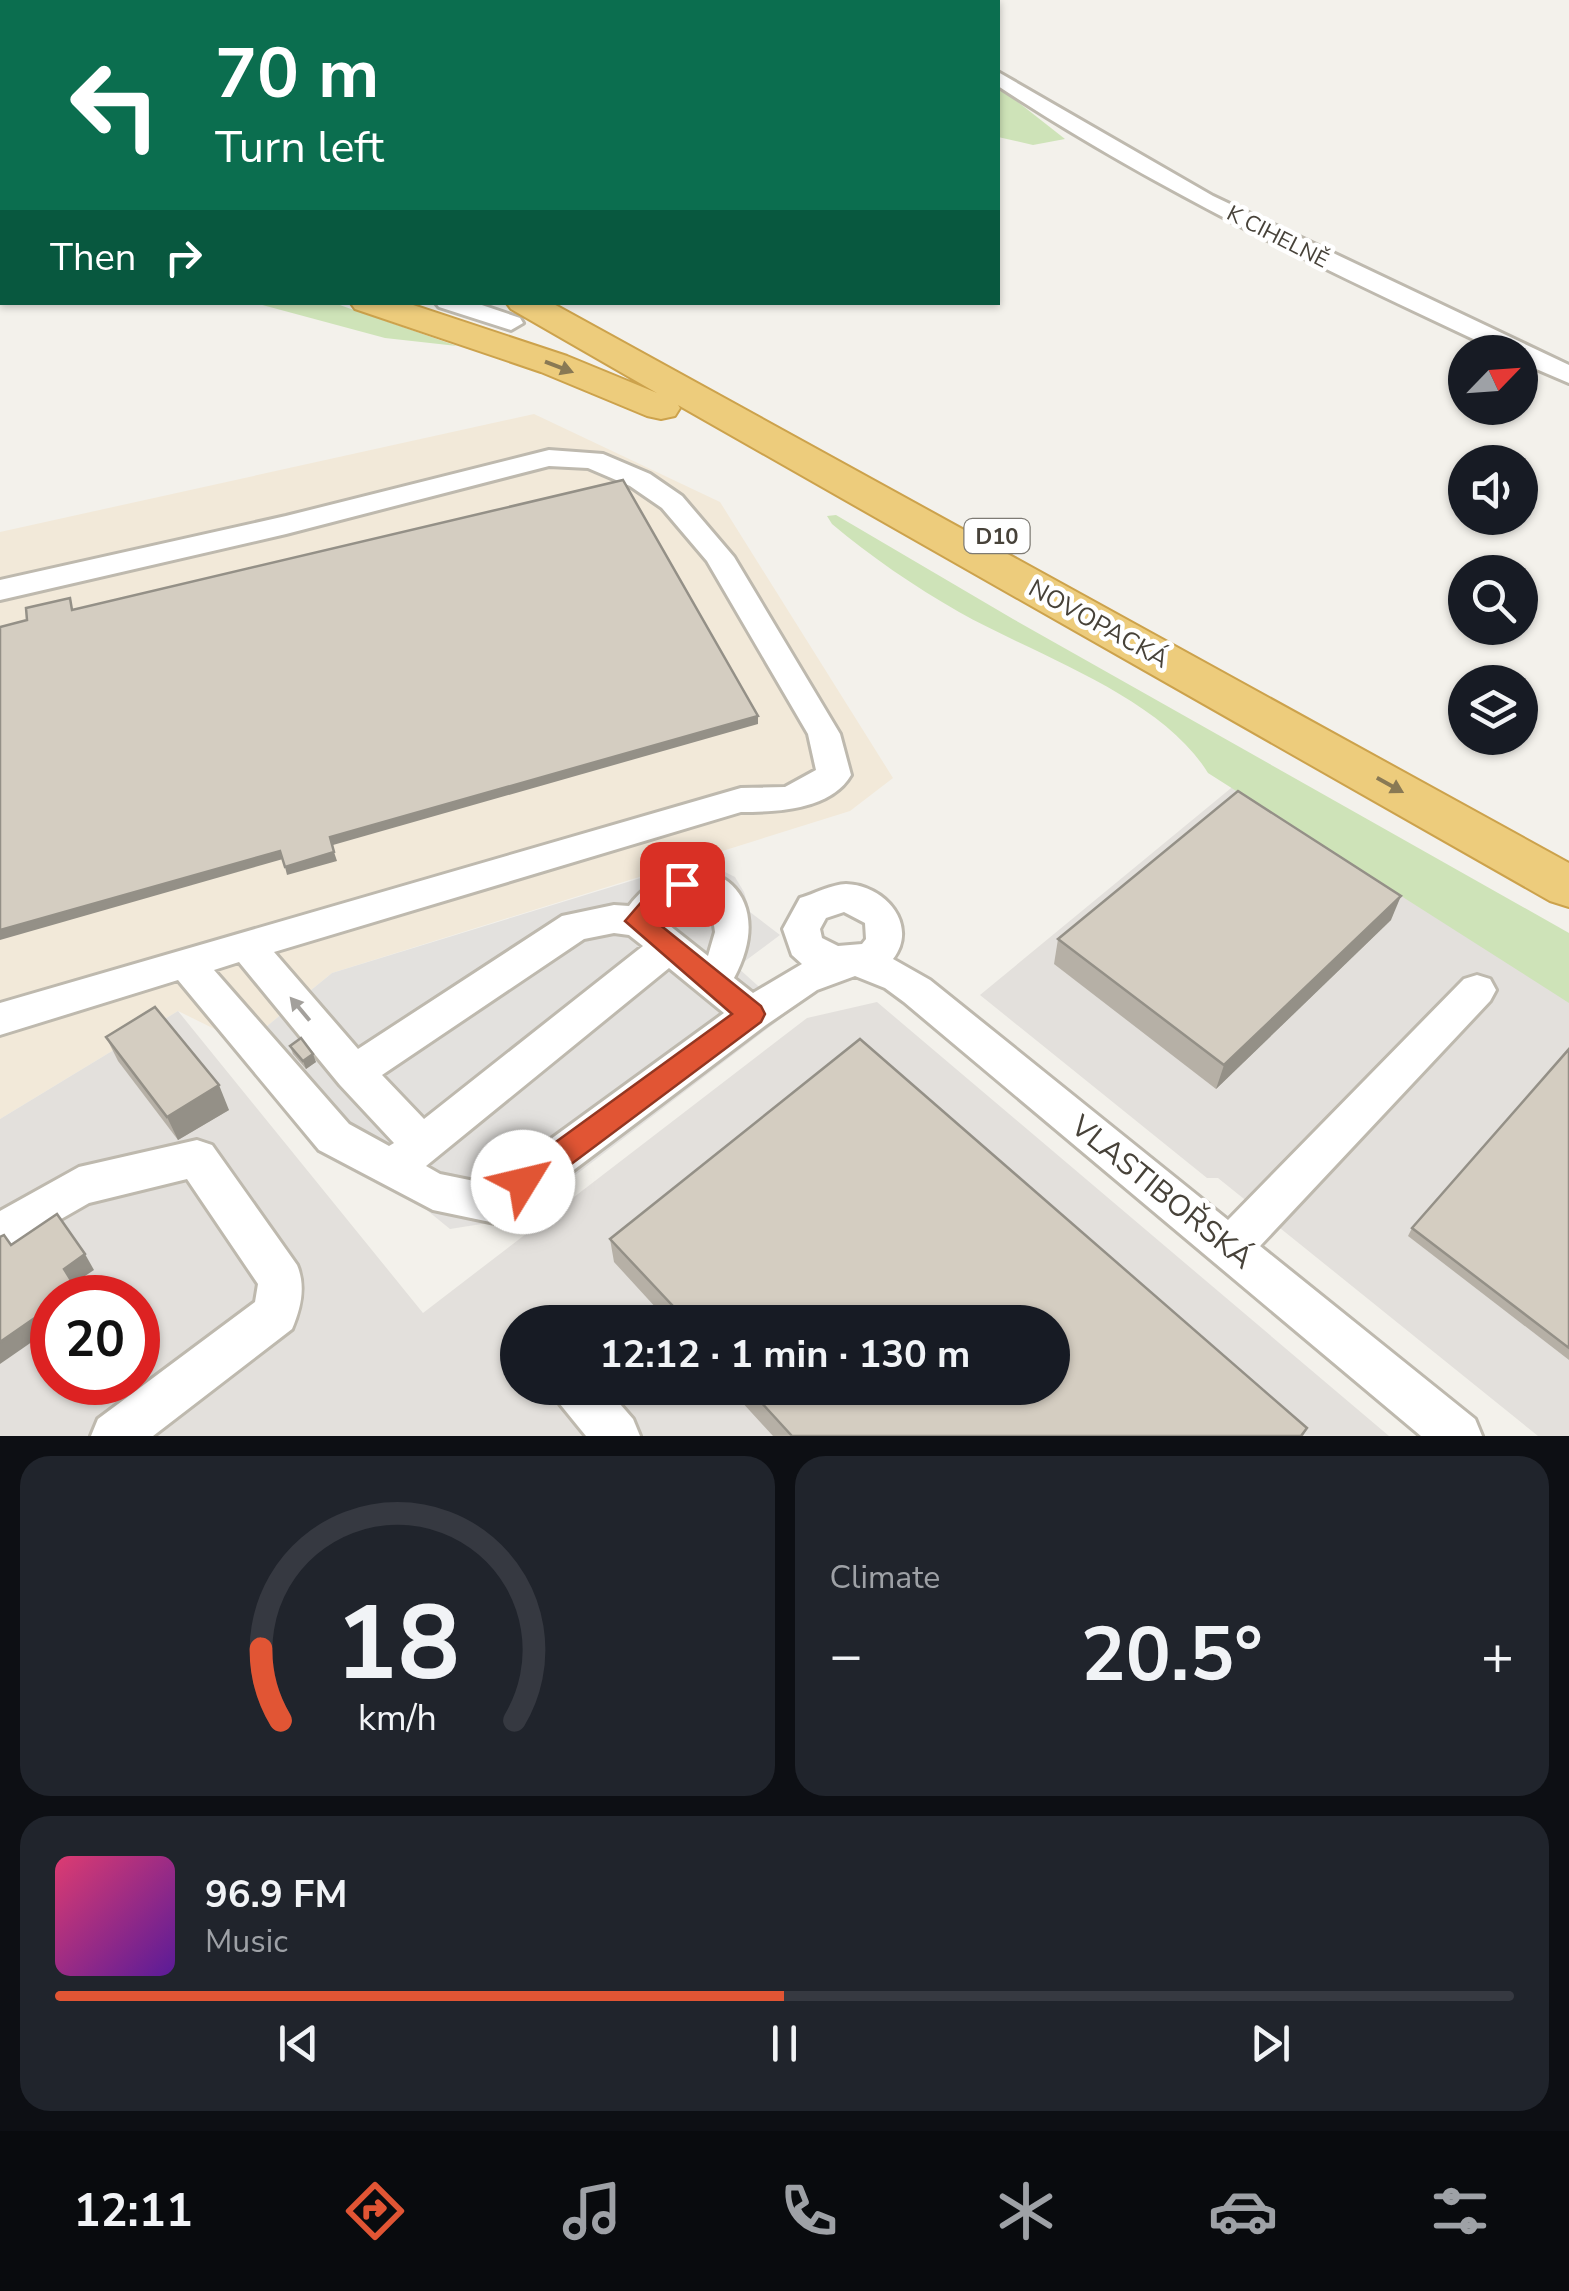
<!DOCTYPE html>
<html lang="en">
<head>
<meta charset="utf-8">
<style>
  body { margin:0; font-family:"Nunito Sans",sans-serif; background:#20242c; color:#f1f3f6; height:100vh; display:flex; flex-direction:column; font-size:38px; white-space:nowrap }
  * { box-sizing:border-box; margin:0 }
  p { font-size:32px; color:#9ea1a6 }
  .icon { flex:none; width:55px; height:55px; fill:none; stroke:currentColor; stroke-width:2; stroke-linecap:round; stroke-linejoin:round }
  .map { position:relative; height:1436px; overflow:hidden }
  .side { display:flex; flex-direction:column; gap:20px; padding:20px; background:#0d0f14; flex:1 }
  .side>* { flex:none }
  .top-card { position:absolute; left:0px; top:0px; width:1000px; height:305px; box-shadow:0 2px 8px #0004; background:#0b6e4f; color:#fff; overflow:hidden }
  .needle { width:65px; rotate:65deg }
  .fabs { position:absolute; left:1448px; top:335px; display:grid; gap:20px }
  .fabs a { display:grid; place-items:center; width:90px; height:90px; border-radius:50%; background:#171b24; box-shadow:0 2px 8px #0004; font-size:50px }
  .speed { position:absolute; left:30px; top:1275px; display:flex; gap:20px; font-size:50px; font-weight:700; text-align:center }
  .speed>* { display:grid; place-content:center; width:130px; height:130px; border-radius:50%; background:#171b24; box-shadow:0 2px 8px #0004; line-height:1 }
  .speed .limit { border:15px solid #d22; background:#fff; color:#111 }
  .pin { position:absolute; display:grid; place-items:center; width:85px; height:85px; color:#fff; margin:-42px; border-radius:20px; box-shadow:0 5px 15px #0006 }
  .me { position:absolute; width:110px; margin:-55px; rotate:54deg; stroke-linejoin:round; filter:drop-shadow(0 0 8px #0008) }
  .turn { display:flex; align-items:center; gap:35px; height:210px; padding:0 50px; font-size:45px }
  .turn .icon { width:130px; height:130px; stroke-width:2.5 }
  .turn b { display:block; font-size:70px; line-height:85px }
  .then { display:flex; align-items:center; height:95px; padding:0 50px; background:#0003; gap:20px; font-size:38px }
  .big { font-size:75px; font-weight:700; line-height:1.1 }
  .side .tile { flex:1; display:flex; flex-direction:column; justify-content:center; gap:15px; min-width:0; padding:0 35px; border-radius:30px; background:#20242c }
  .side .dial { align-items:center; gap:0 }
  .dial svg { height:260px; overflow:visible; fill:none; stroke:#363941; stroke-width:7; stroke-linecap:round; text-anchor:middle }
  .dial text { fill:#f1f3f6; stroke:none }
  .song { display:flex; align-items:center; gap:30px }
  .cover { width:120px; height:120px; border-radius:15px; background:linear-gradient(135deg,hsl(340 70% 55%),hsl(270 70% 35%)) }
  .played { height:10px; border-radius:5px; background:linear-gradient(90deg,#e15534 50%,#363941 50%) }
  .keys { display:flex; justify-content:space-around; direction:ltr }
  .heat { display:flex; justify-content:space-between; align-items:center; font-size:55px; direction:ltr }
  .side .tiles { flex:1; display:grid; gap:20px; grid-template-columns:1fr 1fr }
  .tile:last-child { grid-column:span 2 }
  .trip { position:absolute; left:500px; top:1305px; width:570px; height:100px; border-radius:50px; background:#171b24; box-shadow:0 2px 8px #0004; font-weight:700; line-height:100px; text-align:center }
  .tab-bar { display:flex; height:160px; justify-content:space-around; align-items:center; background:#090b0e; color:#9ea1a6 }
  .tab-bar .icon { width:70px; height:70px }
  .tab-bar .current { color:#e15534 }
  .tab-bar b { font-size:45px; color:#f1f3f6 }
  .map>svg:first-child { display:block }
  .commercial { fill:#f2e9d9 }
  .industrial { fill:#e3e0dc; fill-rule:evenodd }
  .green { fill:#cee3b8 }
  .parking { fill:#e3e1de }
  .lines { fill:none; stroke-linecap:round; stroke-linejoin:round }
  .minor-casing { stroke:#beb9ae; stroke-width:6 }
  .highway-casing { stroke:#cca24c; stroke-width:4 }
  .minor { fill:#fff; fill-rule:evenodd }
  .highway { fill:#edcc7c; fill-rule:evenodd }
  .wall { fill:#b6b0a6 }
  .shaded-wall { fill:#949087 }
  .building { fill:#d4cdc1; stroke:#949087; stroke-width:2.5 }
  .oneway { fill:#897954 }
  .oneway2 { fill:#a3a09c }
  .route { fill:#e15534; stroke:#923722; stroke-width:2.5 }
  .labels { text-anchor:middle; stroke-width:9; stroke-linejoin:round; paint-order:stroke }
  .far-street-label { font-size:22px; fill:#474239; stroke:#fff }
  .shield { fill:#fff; stroke:#7e7b74; stroke-width:2.5 }
  .shield-label { font-size:22px; font-weight:bold; fill:#474239 }
  .street-label { font-size:25px; fill:#474239; stroke:#fff }
  .near-street-label { font-size:30px; fill:#474239; stroke:#fff }
</style>
</head>
<body>
<div class="map">
<svg width="1569" height="1436" viewBox="0 0 1569 1436">
  <rect width="100%" height="100%" fill="#f3f1eb"/>
  <polygon class="commercial" points="534,414 720,502 893,778 850,811 332,973 245,1044 178,1011 0,1119 0,532"/>
  <g class="industrial">
    <polygon points="1236,784 1569,999 1569,1436 1538,1436 1218,1178 1207,1178 980,995"/>
    <path d="M877 1002 1389 1436H0V1119L178 1011 423 1313 807 1018ZM52 1298H138V1382H52ZM518 1322H1052V1388H518Z"/>
  </g>
  <g class="green">
    <polygon points="1000,88 1065,139 1033,145 998,137"/>
    <polygon points="255,303 334,303 457,346 385,338"/>
    <path d="M836 515 1013 619 1569 933V1003L1208 773C1161 696 1035 655 959 612 915 587 870 556 832 524L827 516Z"/>
  </g>
  <polygon class="parking" points="686,864 715,867 735,877 744,892 750,912 780,935 737,967 788,1013 519,1218 450,1229 396,1185 314,1149 245,1044 332,973"/>
  <g class="lines">
    <defs>
      <g id="minor">
        <polygon points="877,0 898,0 899,2 879,2"/>
        <path d="M998 72 1213 196 1569 365V383L1520 362V352H1501C1328 271 1157 191 998 86Z"/>
        <polygon points="0,197 2,198 2,212 0,211"/>
        <polygon points="435,302 473,302 520,318 523,323 511,330 439,307"/>
        <path d="M549 450 603 454 650 474 682 496 734 557 840 734 851 775C831 810 776 812 741 812L274 952 358 1049 562 916 614 905 629 906C683 833 787 879 734 978L753 993 802 964 792 955 783 929 800 898C814 894 832 884 846 884 885 885 919 925 893 959L930 980 1228 1220 1464 979 1477 975 1490 979 1496 990 1490 1001 1260 1246 1475 1419 1482 1436H1421L904 1002 885 988 855 976 817 990 766 1025 510 1218 495 1223 433 1210 319 1150 178 980 0 1035V1003L741 788 785 787 816 770 808 734 707 561 662 508 630 486 588 468 549 466 286 534 0 600V580L286 516ZM683 899H699L712 911 715 932 708 956 660 918ZM844 912 865 923 866 939 862 944 838 946 822 938 820 929 826 918ZM614 933 629 935 643 946 424 1119 382 1075 584 939ZM239 962 340 1085 394 1143 389 1146 349 1124 214 970ZM669 968 724 1013 489 1184 440 1174 426 1166Z"/>
        <path d="M197 1140 212 1145 297 1265C306 1286 301 1308 292 1329L153 1436H91L98 1419 255 1302 258 1284 187 1179 89 1203 0 1254V1211L79 1167Z"/>
        <polygon points="553,1388 606,1388 633,1419 640,1436 586,1436 560,1404"/>
      </g>
      <g id="highway">
        <polygon points="0,0 22,0 23,2 2,2 2,8"/>
        <rect x="0" y="58" width="2" height="16"/>
        <polygon points="0,213 2,214 2,234 0,233"/>
        <polygon points="350,302 404,302 567,356 657,393 511,309 506,302 550,302 1569,863 1569,907 1550,901 678,405 680,408 675,416 661,419 647,416 541,372 355,309"/>
      </g>
    </defs>
    <use href="#minor" class="minor-casing"/>
    <use href="#highway" class="highway-casing"/>
    <use href="#minor" class="minor"/>
    <use href="#highway" class="highway"/>
  </g>
  <g class="wall">
    <polygon points="1391,920 1216,1089 1054,964 1058,939"/>
    <polygon points="106,1037 229,1110 178,1140 118,1061"/>
    <polygon points="860,1039 1307,1428 1303,1436 773,1436 729,1388 1052,1388 1052,1322 669,1322 614,1262 610,1239"/>
    <polygon points="290,1046 316,1062 306,1069 293,1054"/>
    <polygon points="1569,1049 1569,1360 1408,1236 1412,1228"/>
  </g>
  <g class="shaded-wall">
    <polygon points="758,716 758,724 333,845 330,837"/>
    <polygon points="280,851 283,859 0,940 0,930"/>
    <polygon points="334,852 337,861 287,875 285,867"/>
    <polygon points="1401,896 1391,920 1216,1089 1224,1065"/>
    <polygon points="313,1054 316,1062 306,1069 303,1061"/>
    <polygon points="219,1085 229,1110 178,1140 167,1117"/>
    <polygon points="85,1254 94,1270 73,1284 64,1269"/>
    <polygon points="77,1290 82,1298 65,1298"/>
    <polygon points="52,1306 52,1328 0,1364 0,1342"/>
  </g>
  <g class="building">
    <polygon points="623,480 758,716 330,837 334,852 285,867 280,851 0,930 0,627 27,620 26,608 70,598 72,610"/>
    <polygon points="1238,791 1401,896 1224,1065 1058,939"/>
    <polygon points="155,1007 219,1085 167,1117 106,1037"/>
    <polygon points="301,1038 313,1054 303,1061 290,1046"/>
    <polygon points="860,1039 1307,1428 1301,1436 792,1436 748,1388 1052,1388 1052,1322 688,1322 610,1239"/>
    <polygon points="1569,1049 1569,1348 1412,1228"/>
    <polygon points="57,1214 85,1254 64,1269 77,1290 65,1298 52,1298 52,1306 0,1342 0,1237 4,1235 11,1245"/>
  </g>
  <defs><path id="oneway-solid" d="M-6-.8H1V-3.2L6.5 0L1 3.2V.8H-6Z" transform="scale(2.5)"/></defs>
  <g class="oneway">
    <use href="#oneway-solid" transform="translate(559 367) rotate(21)"/>
    <use href="#oneway-solid" transform="translate(1390 785) rotate(29)"/>
  </g>
  <use class="oneway2" href="#oneway-solid" transform="translate(300 1009) rotate(-130)"/>
  <path class="route" d="M682 875 691 877 695 884C691 891 664 909 654 920L761 1006 765 1014 761 1022 534 1192 523 1196 513 1192 509 1182 513 1173 732 1014 625 921 656 885Z"/>
  <g class="labels">
    <g class="far-street-label">
      <text transform="translate(1278 236) rotate(27)" y="8">K CIHELNĚ</text>
    </g>
    <rect class="shield" x="964.5" y="519" width="65" height="34" rx="8"/>
    <g class="shield-label">
      <text x="997" y="544">D10</text>
    </g>
    <g class="street-label">
      <text transform="translate(1099 623) rotate(29)" y="9">NOVOPACKÁ</text>
    </g>
    <g class="near-street-label">
      <text transform="translate(1162 1192) rotate(39)" y="10">VLASTIBOŘSKÁ</text>
    </g>
  </g>
</svg>
<div class="fabs">
<a><svg class="needle" viewBox="-14 -14 28 28"><path d="M0-13l5 13h-10z" fill="#e53935"/><path d="M0 13l5-13h-10z" fill="#9ea1a6"/></svg></a>
<a><svg class="icon" aria-label="sound" viewBox="0 0 24 24"><path d="M4 9h4l5-4v14l-5-4H4zM17 9q2 3 0 6"/></svg></a>
<a><svg class="icon" aria-label="search" viewBox="0 0 24 24"><circle cx="10" cy="10" r="6"/><path d="M15 15l6 6"/></svg></a>
<a><svg class="icon" aria-label="layers" viewBox="0 0 24 24"><path d="M12 4l9 5-9 5-9-5zM3 14l9 5 9-5"/></svg></a>
</div>
<div class="speed"><div class="limit">20</div></div>
<div class="pin" style="left:682px;top:884px;background:#d93025"><svg class="icon" aria-label="arrive" viewBox="0 0 24 24"><path d="M6 21V4h12l-3 4 3 4H6"/></svg></div>
<svg class="me" style="left:523px;top:1182px" viewBox="-20 -20 40 40"><circle r="19" fill="#fff"/><path d="M0-13L10 11 0 6-10 11z" fill="#e15534"/></svg>
<div class="trip">12:12 · 1 min · 130 m</div>
<div class="top-card">
<div class="turn"><svg class="icon" aria-label="left" viewBox="0 0 24 24"><path d="M17 20v-9H6M10 6l-5 5 5 5"/></svg><div><b>70 m</b>Turn left</div></div>
<div class="then">Then<svg class="icon" aria-label="right" viewBox="0 0 24 24"><path d="M7 20v-9h11M14 6l5 5-5 5"/></svg></div>
</div>
</div>
<section class="side">
<div class="tiles">
<div class="tile dial"><svg viewBox="0 0 100 80">
<path d="M14 69A42 42 0 1 1 86 69"/>
<path d="M14 69A42 42 0 0 1 8 47" stroke="#e15534"/>
<text x="50" y="56" font-size="32" font-weight="700">18</text>
<text x="50" y="72" font-size="11">km/h</text>
</svg></div>
<div class="tile"><p>Climate</p>
<div class="heat"><a>−</a><b class="big">20.5°</b><a>+</a></div>
</div>
<div class="tile">
<div class="song"><i class="cover"></i><div><b>96.9 FM</b><p>Music</p></div></div>
<div class="played"></div>
<div class="keys"><svg class="icon" aria-label="previous" viewBox="0 0 24 24"><path d="M18 5L8 12l10 7zM5 5v14"/></svg><svg class="icon" aria-label="pause" viewBox="0 0 24 24"><path d="M8 5v14M16 5v14"/></svg><svg class="icon" aria-label="next" viewBox="0 0 24 24"><path d="M6 5l10 7-10 7zM19 5v14"/></svg></div>
</div>
</div>
</section>
<nav class="tab-bar">
<b>12:11</b>
<svg class="icon current" aria-label="directions" viewBox="0 0 24 24"><path d="M12 3l9 9-9 9-9-9zM9 14v-3h6M13 9l2 2-2 2"/></svg>
<svg class="icon" aria-label="music" viewBox="0 0 24 24"><path d="M9 18V5l10-2v13"/><circle cx="6" cy="18" r="3"/><circle cx="16" cy="16" r="3"/></svg>
<svg class="icon" aria-label="phone" viewBox="0 0 24 24"><path d="M5 4h4l2 5-3 2q2 4 5 5l2-3 5 2v4C11 20 4 13 5 4z"/></svg>
<svg class="icon" aria-label="climate" viewBox="0 0 24 24"><path d="M12 3v18M4 7l16 10M4 17L20 7"/></svg>
<svg class="icon" aria-label="car" viewBox="0 0 24 24"><path d="M5 17H2v-5l4-1 3-4h7l3 4 3 1v5h-3M9 17h6M6 11h13"/><circle cx="7" cy="17" r="2"/><circle cx="17" cy="17" r="2"/></svg>
<svg class="icon" aria-label="filters" viewBox="0 0 24 24"><path d="M4 7h16M4 17h16"/><circle cx="9" cy="7" r="2"/><circle cx="15" cy="17" r="2"/></svg>
</nav>
</body>
</html>
